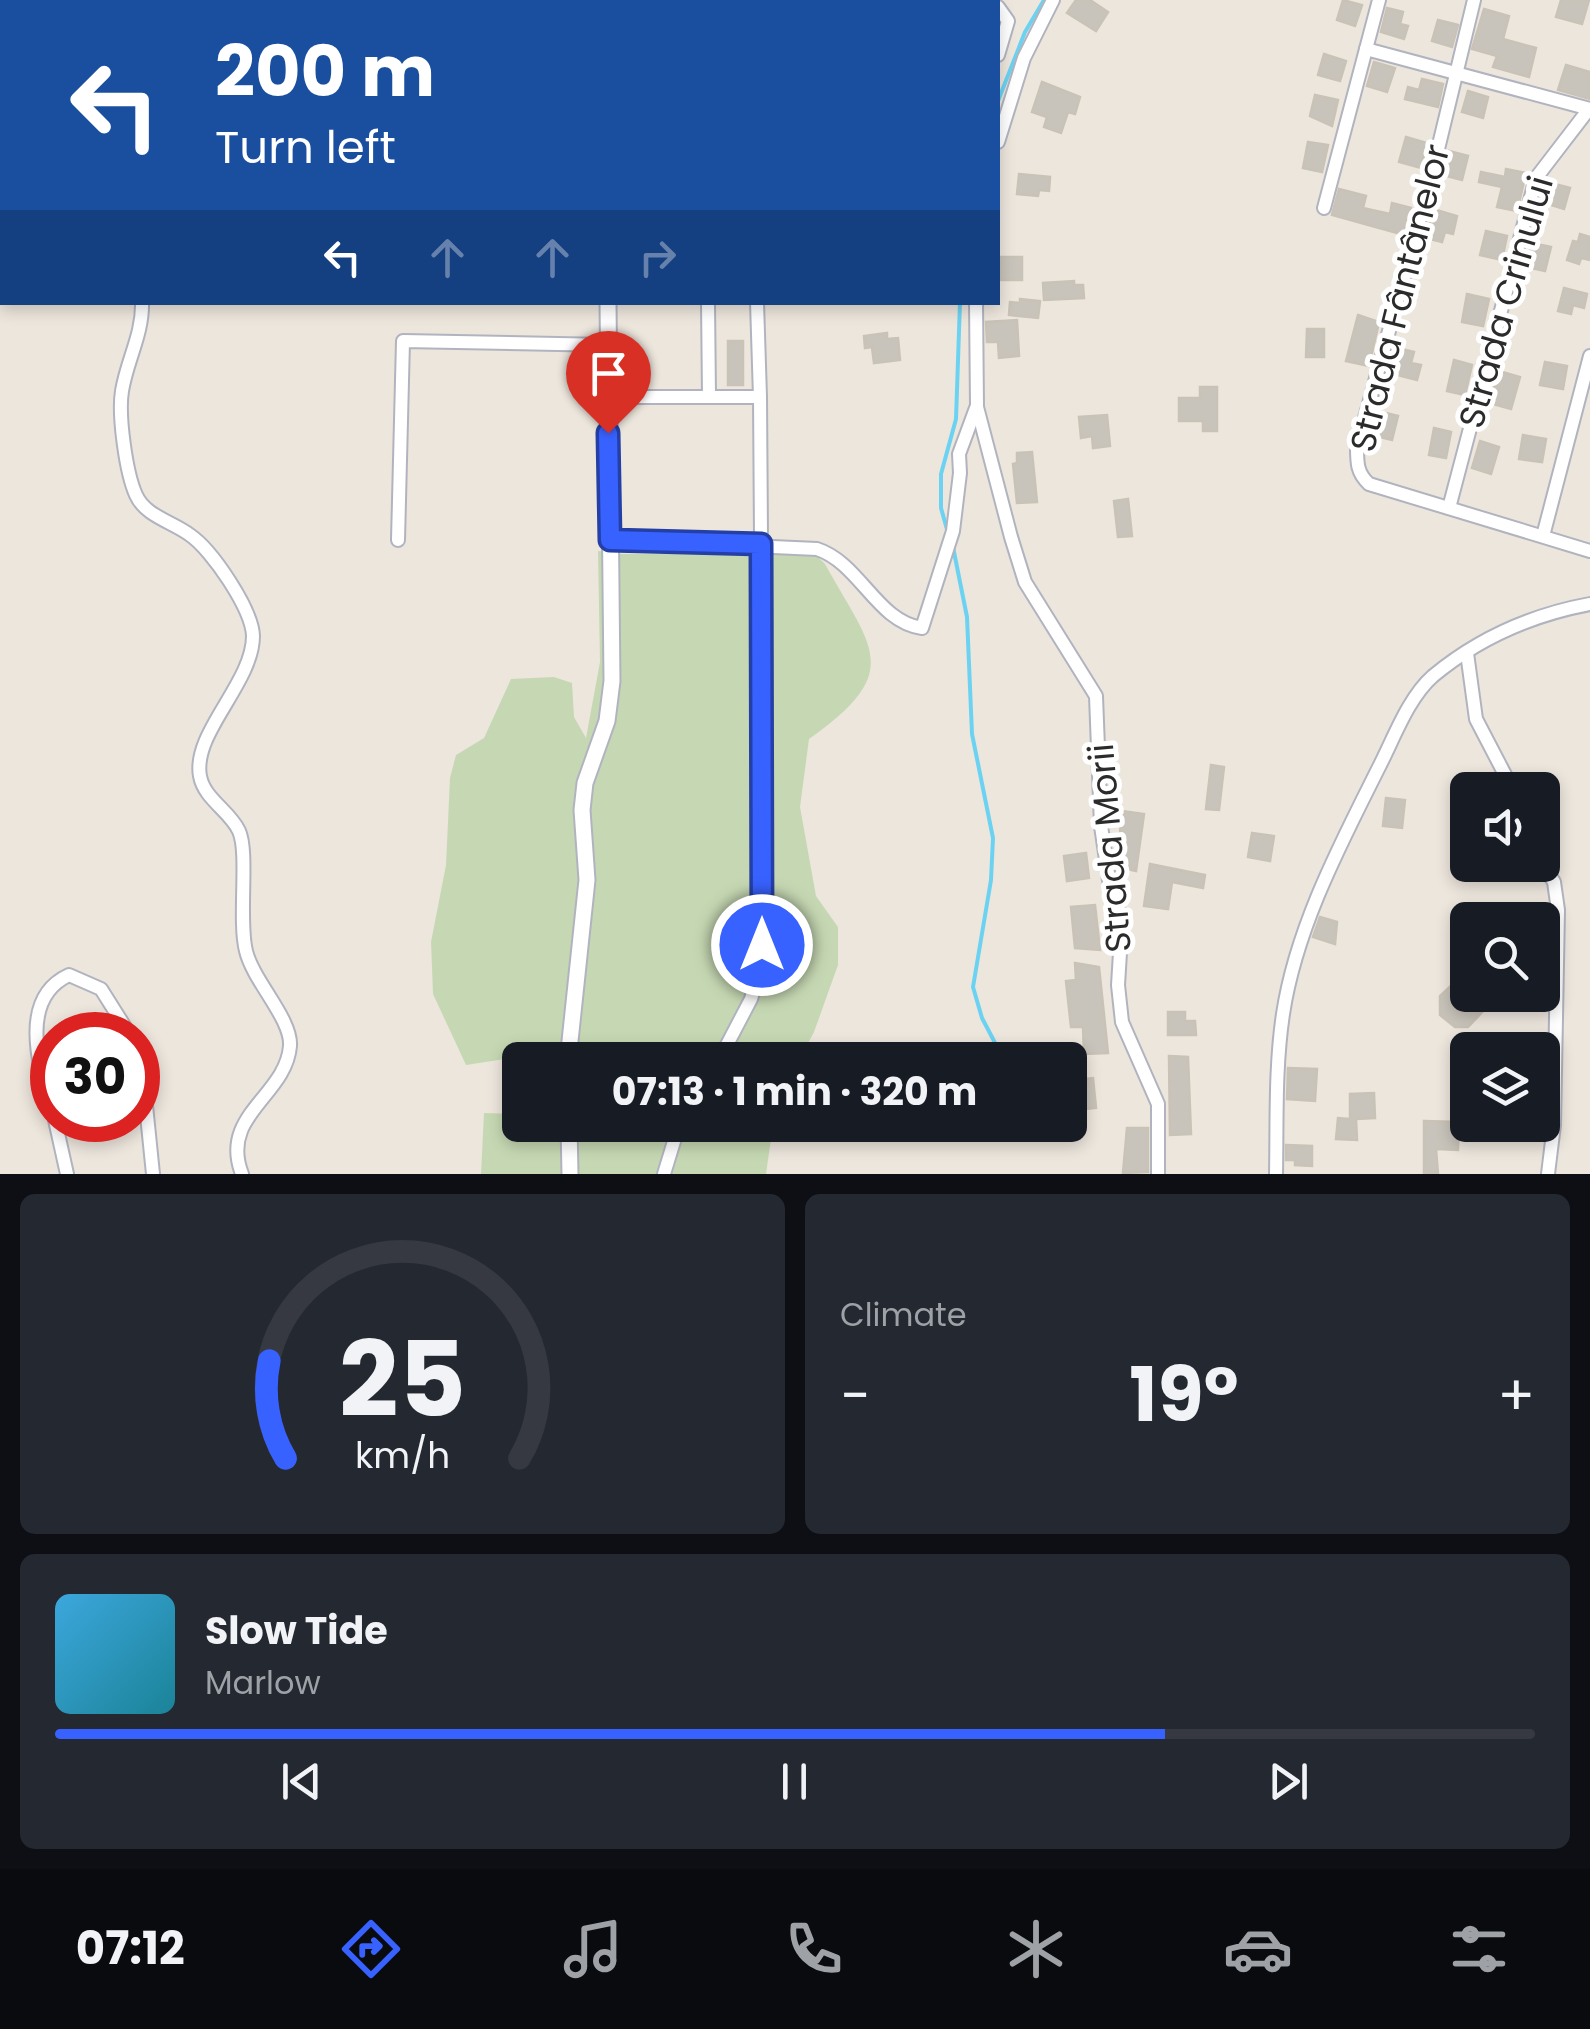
<!DOCTYPE html>
<html lang="en">
<head>
<meta charset="utf-8">
<style>
  body { margin:0; font-family:Poppins,sans-serif; background:#242831; color:#f1f3f6; height:100vh; display:flex; flex-direction:column; font-size:38px; white-space:nowrap }
  * { box-sizing:border-box; margin:0 }
  p { font-size:32px; color:#9ea1a6 }
  .icon { flex:none; width:55px; height:55px; fill:none; stroke:currentColor; stroke-width:2; stroke-linecap:round; stroke-linejoin:round }
  .map { position:relative; height:1174px; overflow:hidden }
  .drawer { display:flex; flex-direction:column; gap:20px; padding:20px; background:#0d0f14; flex:1 }
  .drawer>* { flex:none }
  .top-card { position:absolute; left:0px; top:0px; width:1000px; height:305px; box-shadow:0 5px 15px #0003; background:#1a4fa0; color:#fff; overflow:hidden }
  .controls { position:absolute; left:1450px; top:772px; display:grid; gap:20px }
  .controls a { display:grid; place-items:center; width:110px; height:110px; border-radius:15px; background:#171b24; box-shadow:0 5px 15px #0003; font-size:50px }
  .speed { position:absolute; left:30px; top:1012px; display:flex; gap:20px; font-size:50px; font-weight:700; text-align:center }
  .speed>* { display:grid; place-content:center; width:130px; height:130px; border-radius:50%; background:#171b24; box-shadow:0 5px 15px #0003; line-height:1 }
  .speed .limit { border:15px solid #d22; background:#fff; color:#111 }
  .pin { position:absolute; display:grid; place-items:center; width:85px; height:85px; color:#fff; margin:-102px -42px; border-radius:50% 50% 50% 0; rotate:-45deg; box-shadow:0 0 10px #0007 }
  .pin .icon { rotate:45deg }
  .me { position:absolute; width:110px; margin:-55px; rotate:0deg; stroke-linejoin:round; filter:drop-shadow(0 0 8px #0008) }
  .turn { display:flex; align-items:center; gap:35px; height:210px; padding:0 50px; font-size:45px }
  .turn .icon { width:130px; height:130px; stroke-width:2.5 }
  .turn b { display:block; font-size:70px; line-height:85px }
  .lanes { display:flex; align-items:center; height:95px; padding:0 50px; background:#0003; justify-content:center; gap:50px; direction:ltr }
  .lanes .off { opacity:.35 }
  .big { font-size:75px; font-weight:700; line-height:1.1 }
  .drawer .widget { flex:1; display:flex; flex-direction:column; justify-content:center; gap:15px; min-width:0; padding:0 35px; border-radius:15px; background:#242831 }
  .drawer .dial { align-items:center; gap:0 }
  .dial svg { height:260px; overflow:visible; fill:none; stroke:#363941; stroke-width:7; stroke-linecap:round; text-anchor:middle }
  .dial text { fill:#f1f3f6; stroke:none }
  .song { display:flex; align-items:center; gap:30px }
  .cover { width:120px; height:120px; border-radius:15px; background:linear-gradient(135deg,hsl(200 70% 55%),hsl(190 70% 35%)) }
  .played { height:10px; border-radius:5px; background:linear-gradient(90deg,#3862ff 75%,#363941 75%) }
  .keys { display:flex; justify-content:space-around; direction:ltr }
  .heat { display:flex; justify-content:space-between; align-items:center; font-size:55px; direction:ltr }
  .drawer .tiles { flex:1; display:grid; gap:20px; grid-template-columns:1fr 1fr }
  .widget:last-child { grid-column:span 2 }
  .trip { position:absolute; left:502px; top:1042px; width:585px; height:100px; border-radius:15px; background:#171b24; box-shadow:0 5px 15px #0003; font-weight:700; line-height:100px; text-align:center }
  .tabs { display:flex; height:160px; justify-content:space-around; align-items:center; background:#090b0e; color:#9ea1a6 }
  .tabs .icon { width:70px; height:70px }
  .tabs .selected { color:#3862ff }
  .tabs b { font-size:45px; color:#f1f3f6 }
  .map>svg:first-child { display:block }
  .cemetery { fill:#c6d8b3 }
  .lines { fill:none; stroke-linecap:round; stroke-linejoin:round }
  .stream { stroke:#6cd2f2; stroke-width:4 }
  .building { fill:#c9c4bb; stroke:#c9c2b6; stroke-width:2.5 }
  .service-casing { stroke:#b1b4bf; stroke-width:10 }
  .minor-casing { stroke:#b1b4bf; stroke-width:16 }
  .tertiary-casing { stroke:#b1b4bf; stroke-width:19 }
  .service { stroke:#fff; stroke-width:6 }
  .minor { stroke:#fff; stroke-width:12 }
  .tertiary { stroke:#fff; stroke-width:15 }
  .route-casing { stroke:#2440a6; stroke-width:25 }
  .route { stroke:#3862ff; stroke-width:18 }
  .labels { text-anchor:middle; stroke-width:10; stroke-linejoin:round; paint-order:stroke }
  .street-label { font-size:35px; fill:#2b2b2b; stroke:#fff }
</style>
</head>
<body>
<div class="map">
<svg width="1590" height="1174" viewBox="0 0 1590 1174">
  <rect width="100%" height="100%" fill="#ede6dd"/>
  <g class="cemetery">
    <path d="M598 551 621 554H815L825 564C872 649 905 671 809 739L800 807 816 896 838 927V965L814 1032 799 1060H557V1051L466 1065 433 994 431 942 446 865 450 778 456 755 484 738 511 679 554 677 572 683 574 717 586 738 600 662Z"/>
    <polygon points="484,1113 520,1114 520,1125 773,1125 766,1174 481,1174"/>
  </g>
  <g class="lines">
    <g class="stream">
      <polyline points="998,101 1025,32 1044,0"/>
      <polyline points="948,533 941,508 941,474 956,419 960,302"/>
      <polyline points="953,547 967,617 972,734 993,838 991,880 973,987 982,1018 1004,1060"/>
    </g>
  </g>
  <g class="building">
    <polygon points="1076,0 1090,0 1108,12 1096,31 1067,13"/>
    <polygon points="1343,0 1362,5 1355,26 1337,20"/>
    <polygon points="1561,0 1589,0 1582,24 1556,17"/>
    <polygon points="1387,8 1403,12 1400,24 1408,26 1404,39 1381,32"/>
    <polygon points="1484,9 1509,16 1503,39 1536,48 1529,77 1493,67 1497,56 1472,49"/>
    <polygon points="1438,20 1458,25 1452,47 1432,41"/>
    <polygon points="1324,54 1346,61 1340,81 1318,75"/>
    <polygon points="1374,62 1395,68 1387,92 1367,86"/>
    <polygon points="1566,65 1590,72 1590,99 1558,90"/>
    <polygon points="1422,79 1443,84 1438,107 1405,99 1408,87 1419,90"/>
    <polygon points="1042,82 1080,97 1075,114 1068,112 1061,133 1044,127 1047,117 1032,112"/>
    <polygon points="1468,91 1488,97 1483,118 1462,112"/>
    <polygon points="1315,95 1338,100 1332,126 1310,116"/>
    <polygon points="1406,137 1427,143 1421,168 1399,162"/>
    <polygon points="1308,142 1328,145 1322,172 1303,168"/>
    <polygon points="1449,151 1468,156 1462,180 1443,175"/>
    <polygon points="1506,169 1526,173 1517,211 1497,207 1502,187 1479,182 1481,172 1505,177"/>
    <polygon points="1019,174 1050,177 1049,191 1039,190 1038,196 1017,194"/>
    <polygon points="1547,182 1570,188 1564,209 1541,202"/>
    <polygon points="1339,189 1366,196 1363,208 1390,214 1392,203 1411,208 1404,235 1332,215"/>
    <polygon points="1433,209 1457,216 1453,234 1445,232 1442,242 1426,238"/>
    <polygon points="1486,231 1507,236 1502,260 1480,255"/>
    <polygon points="1580,234 1590,237 1590,260 1581,258 1579,264 1567,260 1573,241 1578,242"/>
    <polygon points="1532,243 1551,247 1545,271 1527,267"/>
    <rect x="1000" y="257" width="22" height="23"/>
    <polygon points="1074,281 1074,285 1083,285 1084,298 1044,300 1043,283"/>
    <polygon points="1564,288 1587,294 1584,308 1573,305 1571,314 1558,311"/>
    <polygon points="1467,294 1489,299 1483,326 1462,322"/>
    <polygon points="1020,299 1040,301 1038,318 1009,315 1010,302 1020,303"/>
    <polygon points="1358,315 1379,322 1369,366 1346,361"/>
    <polygon points="1017,320 1019,356 999,358 998,342 987,342 986,322"/>
    <polygon points="1307,329 1324,329 1324,357 1306,357"/>
    <polygon points="887,333 887,339 898,338 900,360 874,363 872,347 865,348 864,336"/>
    <rect x="728" y="341" width="15" height="44"/>
    <polygon points="1397,348 1414,352 1411,363 1421,365 1417,380 1390,373"/>
    <polygon points="1454,360 1472,365 1465,395 1447,391"/>
    <polygon points="1545,362 1567,366 1563,389 1540,385"/>
    <polygon points="1499,371 1520,377 1511,409 1489,403"/>
    <polygon points="1200,387 1217,387 1217,431 1203,431 1203,421 1179,421 1179,398 1200,398"/>
    <polygon points="1378,411 1398,416 1392,440 1372,435"/>
    <polygon points="1107,415 1110,446 1093,448 1092,436 1081,438 1079,417"/>
    <polygon points="1434,428 1451,432 1446,458 1429,455"/>
    <polygon points="1523,435 1546,439 1542,462 1519,459"/>
    <polygon points="1480,441 1499,447 1491,474 1472,468"/>
    <polygon points="1032,452 1037,502 1017,503 1013,464 1017,463 1017,453"/>
    <polygon points="1128,499 1132,536 1118,537 1114,501"/>
    <polygon points="1211,765 1224,767 1219,810 1206,809"/>
    <polygon points="1386,798 1405,800 1402,828 1383,826"/>
    <polygon points="1122,811 1144,814 1136,871 1117,867"/>
    <polygon points="1252,833 1274,836 1270,861 1248,857"/>
    <polygon points="1086,853 1089,878 1067,881 1064,856"/>
    <polygon points="1150,864 1205,875 1203,888 1172,882 1168,909 1144,906"/>
    <polygon points="1095,905 1100,950 1075,948 1071,907"/>
    <polygon points="1320,917 1337,922 1335,944 1313,937"/>
    <polygon points="1075,963 1099,967 1108,1053 1084,1054 1083,1027 1071,1027 1066,981 1076,980"/>
    <polygon points="1454,983 1468,983 1468,995 1482,995 1486,1008 1468,1027 1455,1027 1440,1015 1440,996"/>
    <polygon points="1168,1012 1185,1012 1185,1021 1195,1021 1196,1035 1168,1035"/>
    <polygon points="1169,1056 1188,1057 1191,1134 1170,1135"/>
    <polygon points="1288,1068 1317,1069 1315,1101 1287,1099"/>
    <polygon points="1093,1078 1096,1108 1076,1110 1074,1080"/>
    <polygon points="1374,1093 1375,1118 1356,1119 1357,1140 1336,1139 1338,1118 1350,1119 1350,1094"/>
    <polygon points="1424,1121 1459,1122 1458,1150 1436,1149 1438,1174 1424,1174"/>
    <polygon points="1127,1128 1148,1128 1148,1172 1123,1173"/>
    <polygon points="1286,1145 1312,1146 1312,1166 1295,1165 1295,1160 1286,1160"/>
  </g>
  <g class="lines">
    <defs>
      <polyline id="service" points="356,2 366,0"/>
      <g id="minor">
        <polyline points="97,0 98,2"/>
        <path d="M1474 0 1430 182 1357 447C1357 463 1357 473 1369 484L1590 551"/>
        <polyline points="998,7 1008,21 998,55"/>
        <polyline points="1366,49 1590,109"/>
        <polyline points="998,142 1024,58 1053,0"/>
        <polyline points="1324,208 1379,0"/>
        <path d="M142 302C143 334 127 360 122 391 118 415 126 473 136 495 145 516 173 522 190 535 212 550 252 609 253 636 253 683 192 733 200 776 204 799 230 811 239 831 249 853 238 920 246 951 253 981 292 1019 290 1046 286 1096 219 1115 242 1174"/>
        <polyline points="708,302 709,397"/>
        <polyline points="757,302 760,397"/>
        <polyline points="976,302 977,407 1011,537 1025,582 1096,696 1101,826 1109,880 1122,920 1118,985 1122,1022 1158,1104 1158,1174"/>
        <polyline points="608,397 760,397 764,955 751,999 719,1060"/>
        <polyline points="1449,508 1536,178 1589,109"/>
        <polyline points="1543,536 1590,356"/>
        <polyline points="398,540 403,341 608,345"/>
        <path d="M610 540 817 549C860 563 877 622 922 628L953 531 960 473 959 454 976 408"/>
        <polyline points="1467,653 1476,719 1513,790"/>
        <polyline points="1542,863 1554,882 1558,910 1554,1125 1548,1174"/>
        <polyline points="138,1056 143,1076 153,1174"/>
        <path d="M52 1112C40 1069 17 999 69 975L101 989 130 1035"/>
        <polyline points="55,1120 67,1174"/>
        <polyline points="664,1174 679,1125"/>
        <path d="M1276 1174C1277 1121 1275 1067 1283 1014 1296 928 1340 845 1379 767 1394 738 1408 698 1433 676 1480 637 1531 615 1590 604"/>
      </g>
      <g id="tertiary">
        <polyline points="613,2 613,0"/>
        <polyline points="568,1060 587,880 582,810 585,783 607,721 612,681 608,302"/>
        <polyline points="569,1125 570,1174"/>
      </g>
    </defs>
    <use href="#service" class="service-casing"/>
    <use href="#minor" class="minor-casing"/>
    <use href="#tertiary" class="tertiary-casing"/>
    <use href="#service" class="service"/>
    <use href="#minor" class="minor"/>
    <use href="#tertiary" class="tertiary"/>
  </g>
  <g class="lines">
    <defs>
      <polyline id="route" points="608,433 610,540 761,544 762,945"/>
    </defs>
    <use href="#route" class="route-casing"/>
    <use href="#route" class="route"/>
  </g>
  <g class="labels">
    <g class="street-label">
      <text transform="translate(1400 298) rotate(-76)" y="12">Strada Fântânelor</text>
      <text transform="translate(1506 302) rotate(-74)" y="12">Strada Crinului</text>
      <text transform="translate(1110 848) rotate(-95)" y="12">Strada Morii</text>
    </g>
  </g>
</svg>
<div class="controls">
<a><svg class="icon" aria-label="sound" viewBox="0 0 24 24"><path d="M4 9h4l5-4v14l-5-4H4zM17 9q2 3 0 6"/></svg></a>
<a><svg class="icon" aria-label="search" viewBox="0 0 24 24"><circle cx="10" cy="10" r="6"/><path d="M15 15l6 6"/></svg></a>
<a><svg class="icon" aria-label="layers" viewBox="0 0 24 24"><path d="M12 4l9 5-9 5-9-5zM3 14l9 5 9-5"/></svg></a>
</div>
<div class="speed"><div class="limit">30</div></div>
<div class="pin" style="left:608px;top:433px;background:#d93025"><svg class="icon" aria-label="arrive" viewBox="0 0 24 24"><path d="M6 21V4h12l-3 4 3 4H6"/></svg></div>
<svg class="me" style="left:762px;top:945px" viewBox="-20 -20 40 40"><circle r="17" fill="#3862ff" stroke="#fff" stroke-width="3"/><path d="M0-11L8 9 0 5-8 9z" fill="#fff"/></svg>
<div class="trip">07:13 · 1 min · 320 m</div>
<div class="top-card">
<div class="turn"><svg class="icon" aria-label="left" viewBox="0 0 24 24"><path d="M17 20v-9H6M10 6l-5 5 5 5"/></svg><div><b>200 m</b>Turn left</div></div>
<div class="lanes"><svg class="icon" aria-label="left" viewBox="0 0 24 24"><path d="M17 20v-9H6M10 6l-5 5 5 5"/></svg><svg class="icon off" aria-label="ahead" viewBox="0 0 24 24"><path d="M12 20V5M6 11l6-6 6 6"/></svg><svg class="icon off" aria-label="ahead" viewBox="0 0 24 24"><path d="M12 20V5M6 11l6-6 6 6"/></svg><svg class="icon off" aria-label="right" viewBox="0 0 24 24"><path d="M7 20v-9h11M14 6l5 5-5 5"/></svg></div>
</div>
</div>
<section class="drawer">
<div class="tiles">
<div class="widget dial"><svg viewBox="0 0 100 80">
<path d="M14 69A42 42 0 1 1 86 69"/>
<path d="M14 69A42 42 0 0 1 9 39" stroke="#3862ff"/>
<text x="50" y="56" font-size="32" font-weight="700">25</text>
<text x="50" y="72" font-size="11">km/h</text>
</svg></div>
<div class="widget"><p>Climate</p>
<div class="heat"><a>−</a><b class="big">19°</b><a>+</a></div>
</div>
<div class="widget">
<div class="song"><i class="cover"></i><div><b>Slow Tide</b><p>Marlow</p></div></div>
<div class="played"></div>
<div class="keys"><svg class="icon" aria-label="previous" viewBox="0 0 24 24"><path d="M18 5L8 12l10 7zM5 5v14"/></svg><svg class="icon" aria-label="pause" viewBox="0 0 24 24"><path d="M8 5v14M16 5v14"/></svg><svg class="icon" aria-label="next" viewBox="0 0 24 24"><path d="M6 5l10 7-10 7zM19 5v14"/></svg></div>
</div>
</div>
</section>
<nav class="tabs">
<b>07:12</b>
<svg class="icon selected" aria-label="directions" viewBox="0 0 24 24"><path d="M12 3l9 9-9 9-9-9zM9 14v-3h6M13 9l2 2-2 2"/></svg>
<svg class="icon" aria-label="music" viewBox="0 0 24 24"><path d="M9 18V5l10-2v13"/><circle cx="6" cy="18" r="3"/><circle cx="16" cy="16" r="3"/></svg>
<svg class="icon" aria-label="phone" viewBox="0 0 24 24"><path d="M5 4h4l2 5-3 2q2 4 5 5l2-3 5 2v4C11 20 4 13 5 4z"/></svg>
<svg class="icon" aria-label="climate" viewBox="0 0 24 24"><path d="M12 3v18M4 7l16 10M4 17L20 7"/></svg>
<svg class="icon" aria-label="car" viewBox="0 0 24 24"><path d="M5 17H2v-5l4-1 3-4h7l3 4 3 1v5h-3M9 17h6M6 11h13"/><circle cx="7" cy="17" r="2"/><circle cx="17" cy="17" r="2"/></svg>
<svg class="icon" aria-label="filters" viewBox="0 0 24 24"><path d="M4 7h16M4 17h16"/><circle cx="9" cy="7" r="2"/><circle cx="15" cy="17" r="2"/></svg>
</nav>
</body>
</html>
